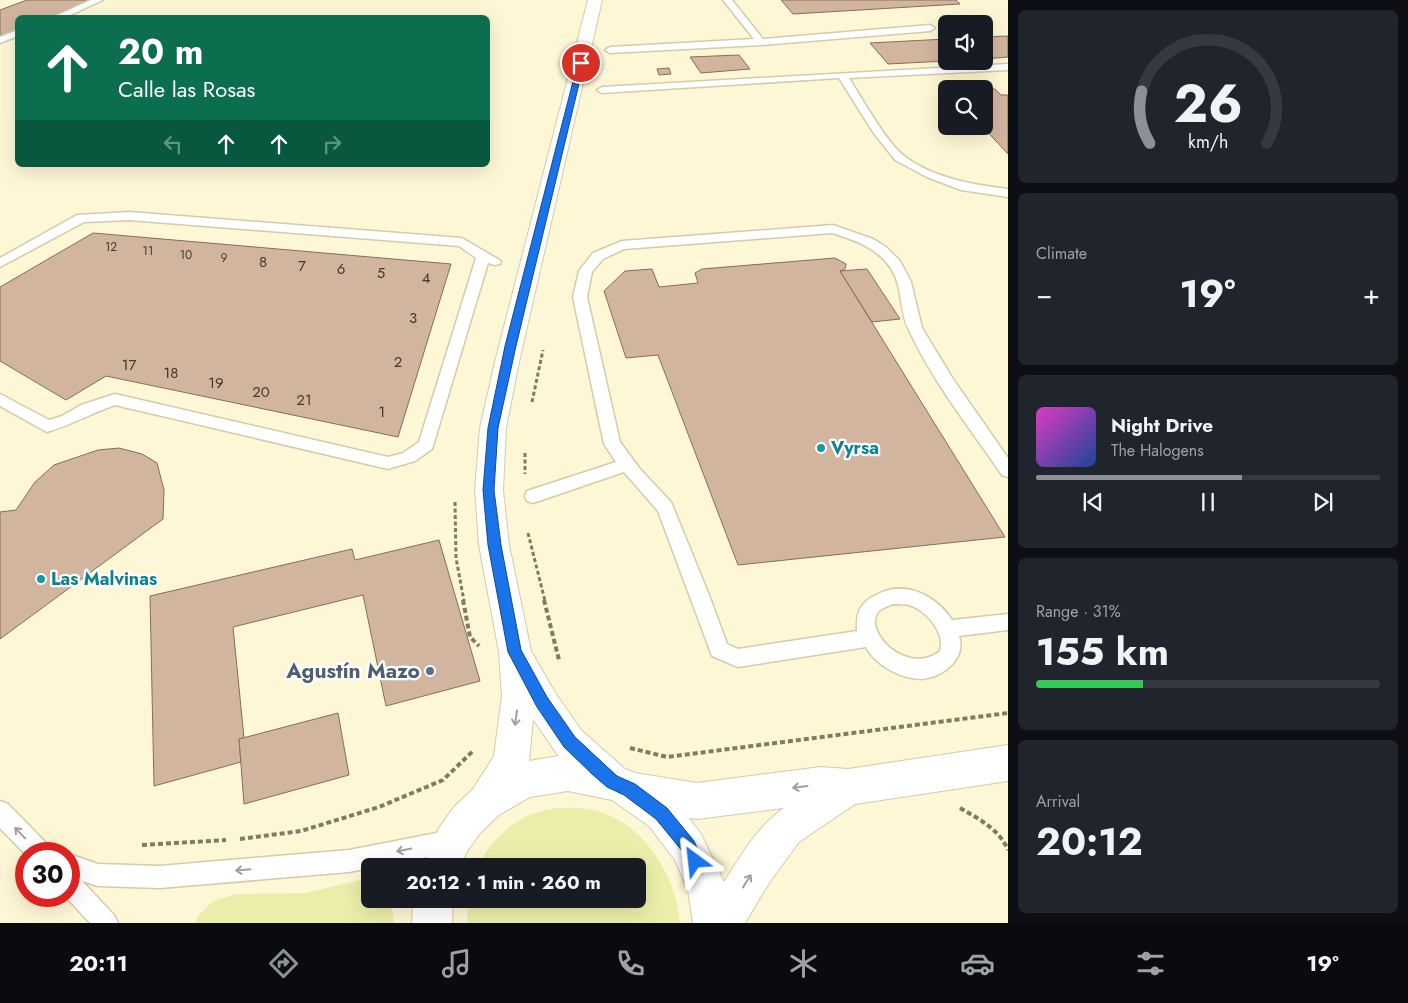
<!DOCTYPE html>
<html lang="en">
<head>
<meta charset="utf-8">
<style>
  body { margin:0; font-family:Jost,sans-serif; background:#20242c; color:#f1f3f6; height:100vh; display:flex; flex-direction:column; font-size:19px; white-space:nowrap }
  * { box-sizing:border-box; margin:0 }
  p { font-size:16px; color:#9ea1a6 }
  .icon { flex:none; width:28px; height:28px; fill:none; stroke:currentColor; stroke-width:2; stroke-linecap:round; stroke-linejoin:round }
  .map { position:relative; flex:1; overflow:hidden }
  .side { display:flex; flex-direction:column; gap:10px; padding:10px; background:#0d0f14; width:400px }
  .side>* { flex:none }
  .top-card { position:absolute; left:15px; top:15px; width:475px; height:152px; border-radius:8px; box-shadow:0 5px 20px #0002; background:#0b6e4f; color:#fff; overflow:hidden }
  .controls { position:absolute; left:938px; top:15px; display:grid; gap:10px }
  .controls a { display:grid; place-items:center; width:55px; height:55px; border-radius:8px; background:#171b24; box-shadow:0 5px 20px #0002; font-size:25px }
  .speed { position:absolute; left:15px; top:842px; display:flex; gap:10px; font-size:25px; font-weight:700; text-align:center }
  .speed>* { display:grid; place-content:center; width:65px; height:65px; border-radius:50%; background:#171b24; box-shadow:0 5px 20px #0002; line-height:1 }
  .speed .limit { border:8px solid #d22; background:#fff; color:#111 }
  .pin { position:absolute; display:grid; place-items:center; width:42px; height:42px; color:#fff; margin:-21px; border:2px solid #fff; border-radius:50%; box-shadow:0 1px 5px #0007 }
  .me { position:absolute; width:55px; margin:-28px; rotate:330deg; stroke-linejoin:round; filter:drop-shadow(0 0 4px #0008) }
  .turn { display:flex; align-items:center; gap:18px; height:105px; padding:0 20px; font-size:22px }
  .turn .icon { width:65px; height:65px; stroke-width:2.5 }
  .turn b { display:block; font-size:35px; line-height:42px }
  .lanes { display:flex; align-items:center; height:48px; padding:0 20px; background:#0003; justify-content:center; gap:25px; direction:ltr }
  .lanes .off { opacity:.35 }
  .big { font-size:38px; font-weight:700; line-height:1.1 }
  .side .widget { flex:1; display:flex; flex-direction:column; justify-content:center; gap:8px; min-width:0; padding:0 18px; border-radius:8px; background:#20242c }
  .side .dial { align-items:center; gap:0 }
  .dial svg { height:130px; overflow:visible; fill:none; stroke:#363941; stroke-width:7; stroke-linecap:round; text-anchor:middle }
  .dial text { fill:#f1f3f6; stroke:none }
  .song { display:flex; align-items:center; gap:15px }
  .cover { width:60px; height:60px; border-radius:8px; background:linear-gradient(135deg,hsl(310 70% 55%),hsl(220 70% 35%)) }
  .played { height:5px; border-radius:2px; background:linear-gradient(90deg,#8c9099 60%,#363941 60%) }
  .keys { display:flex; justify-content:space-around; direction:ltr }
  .heat { display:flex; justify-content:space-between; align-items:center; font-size:28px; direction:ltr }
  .charge { height:8px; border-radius:4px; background:linear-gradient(90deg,#34c759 31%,#363941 0) }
  .trip { position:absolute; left:361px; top:858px; width:285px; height:50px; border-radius:8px; background:#171b24; box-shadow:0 5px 20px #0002; font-weight:700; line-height:50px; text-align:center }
  .dock { display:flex; height:80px; justify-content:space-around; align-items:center; background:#090b0e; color:#9ea1a6 }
  .dock .icon { width:35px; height:35px }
  .dock .current { color:#8c9099 }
  .dock b { font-size:22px; color:#f1f3f6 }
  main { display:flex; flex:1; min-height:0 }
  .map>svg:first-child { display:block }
  .green { fill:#eaeea8 }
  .building { fill:#d2b59f; stroke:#876d59 }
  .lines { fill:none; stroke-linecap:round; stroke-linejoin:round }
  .service-casing { stroke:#d2ccab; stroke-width:3 }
  .minor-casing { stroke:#d2ccab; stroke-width:2 }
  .path-far1 { stroke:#7f7b66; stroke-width:3; stroke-dasharray:4 2.5; stroke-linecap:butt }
  .path { stroke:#7f7b66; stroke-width:4; stroke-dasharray:5 3; stroke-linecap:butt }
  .service { fill:#fff; fill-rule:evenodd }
  .minor { fill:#fff; fill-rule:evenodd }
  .oneway { stroke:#a1a09b }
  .route { fill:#1a73e8; stroke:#114b97 }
  .culture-dot { fill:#0f9aa8; stroke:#fff; stroke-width:2 }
  .service-dot { fill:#5c6f8a; stroke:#fff; stroke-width:2 }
  .labels { text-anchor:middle; stroke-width:4.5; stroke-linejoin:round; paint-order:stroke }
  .far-number-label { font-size:12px; fill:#433a2c }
  .number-label { font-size:15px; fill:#433a2c }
  .culture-label { font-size:18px; font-weight:bold; fill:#0d838f; stroke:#fff; text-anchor:start }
  .near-service-label { font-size:21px; font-weight:bold; fill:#4e5e75; stroke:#fff; text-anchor:end }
</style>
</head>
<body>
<main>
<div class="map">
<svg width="1008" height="923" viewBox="0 0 1008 923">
  <rect width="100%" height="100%" fill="#fdf7d5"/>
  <g class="green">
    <path d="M557 808C567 808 578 807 588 809 641 818 676 873 680 923H467L468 899H638V866H479C486 845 508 826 527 816 536 812 548 810 557 808Z"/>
    <polygon points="360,880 370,880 370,899 391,899 394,923 196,923 197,917 213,901 237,894 306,893"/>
  </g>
  <g class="building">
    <polygon points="27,0 96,0 53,18 18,18 18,32 0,39 0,10"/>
    <polygon points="781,0 956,0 960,4 793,14"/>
    <polygon points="1008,36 1008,57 984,59 984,37"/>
    <polygon points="946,39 946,61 888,64 870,43"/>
    <polygon points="739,55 750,69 701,73 690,57"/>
    <polygon points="669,68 671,74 659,75 657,69"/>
    <polygon points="995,89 1001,95 1008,95 1008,154 982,126 984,126 984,90"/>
    <polygon points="93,233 451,264 398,437 106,376 66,400 0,361 0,287"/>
    <polygon points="835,258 846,264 845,269 840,271 1005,537 738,565 658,355 626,358 604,291 625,271 652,269 659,287 698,283 695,273 702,269"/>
    <polygon points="867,269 900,319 872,322 840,271"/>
    <polygon points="119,448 142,454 157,463 164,490 163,519 0,639 0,512 16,510 35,482 54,465 98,450"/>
    <polygon points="439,540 480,681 386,706 363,595 233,627 244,738 239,739 241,762 154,786 150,596 352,549 355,560"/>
    <polygon points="338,713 349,775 244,804 239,739"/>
  </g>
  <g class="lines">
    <defs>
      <g id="service">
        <polygon points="91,0 103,0 64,18 51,18"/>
        <polygon points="723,0 732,0 763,39 930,25 935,28 930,31 761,45 610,53 605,50 610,47 754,39"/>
        <polygon points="18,30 18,36 0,43 0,37"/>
        <path d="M1008 64V70L849 78C862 98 886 142 904 156 932 178 974 185 1008 189V197L961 190 927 177 895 160 873 132 839 78 602 93 597 90 602 87Z"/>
        <path d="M129 212 462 238 501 261 500 264 495 265 488 263 432 449 415 461 388 469 115 405C92 413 71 425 47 432L0 406V394L49 420 62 416 81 405 115 394 388 457 403 453 419 442 476 258 459 246 129 220 84 222 0 267V258L77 215Z"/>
        <path d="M833 225 873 239 886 247 900 261 911 282 922 328 953 379 1008 458V477L1002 475C970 428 932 381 908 328 899 309 903 285 890 267 876 247 854 240 832 233L624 249 603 259 592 272 587 297 620 442 640 469 671 502 709 595 727 644 738 649 857 631C856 612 860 602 878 594 905 580 936 595 952 620L1008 614V630L959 636C967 659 942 678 921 679 901 679 875 665 866 647L738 667 712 656 658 511 624 472 533 503 527 501 525 496 527 491 616 462 604 444 573 297 579 271 593 253 622 241ZM893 604C898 604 904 604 909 605 926 610 946 633 940 651 908 677 861 631 879 611 882 608 888 606 893 604Z"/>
        <polygon points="0,801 8,804 49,846 52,854 26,855 0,828"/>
        <polygon points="452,830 460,833 463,841 460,849 452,852 380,866 370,866 370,868 349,872 160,888 98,886 82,881 114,915 118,923 90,923 65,896 69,896 69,854 98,864 160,866 349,850"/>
      </g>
      <g id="minor">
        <path d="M588 0H602L519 362 506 428 503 490 509 545 531 651 554 691 581 730 625 769 635 773 697 783 821 767 848 769 1008 745V781L855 804 799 842 769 883 745 923H693L688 890 675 860 649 826 612 800 568 791 530 797 499 815 480 833 466 853 461 866H423L439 828 454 807 473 789 494 756 502 696 499 652 479 545 475 490 480 428 495 362ZM533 719 557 754 559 756 529 761ZM784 808C758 825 741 856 724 882L701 834 689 818 697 819Z"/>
        <polygon points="413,899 453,899 452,923 412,923"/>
      </g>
    </defs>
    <use href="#service" class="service-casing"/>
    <use href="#minor" class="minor-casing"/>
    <g class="path-far1">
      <polyline points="532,402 543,350"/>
      <polyline points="525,453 525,474"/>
      <polyline points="455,502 456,558 464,601"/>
      <polyline points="528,533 545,601"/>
    </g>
    <g class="path">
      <polyline points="463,600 470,637 479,646"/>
      <polyline points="544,600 559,660"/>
      <polyline points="630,748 667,757 1008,713"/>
      <path d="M960 808C979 819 999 829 1008 850"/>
      <polyline points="240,839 301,831 379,807 443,780 474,750"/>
      <polyline points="142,845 226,840"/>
    </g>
    <use href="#service" class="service"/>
    <use href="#minor" class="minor"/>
  </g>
  <defs><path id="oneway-shaft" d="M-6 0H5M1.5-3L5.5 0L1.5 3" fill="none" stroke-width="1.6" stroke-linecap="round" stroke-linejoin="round" transform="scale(1.25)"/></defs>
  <g class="oneway">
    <use href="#oneway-shaft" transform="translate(516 718) rotate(97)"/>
    <use href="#oneway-shaft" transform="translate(800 787) rotate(173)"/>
    <use href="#oneway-shaft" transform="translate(20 833) rotate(-134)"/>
    <use href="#oneway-shaft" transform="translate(404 850) rotate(169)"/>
    <use href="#oneway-shaft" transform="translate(243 870) rotate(175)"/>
    <use href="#oneway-shaft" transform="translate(747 881) rotate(-58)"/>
  </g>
  <polygon class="route" points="578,62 584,63 516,346 498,428 494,490 501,545 521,650 547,697 575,737 617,776 635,784 667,808 694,841 703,861 700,866 695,869 689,866 683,852 656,819 624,795 607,787 592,774 564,747 537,707 508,652 488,545 483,490 488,428 505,346"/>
  <g class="culture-dot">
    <circle cx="821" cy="448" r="5"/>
    <circle cx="41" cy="579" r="5"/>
  </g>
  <circle class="service-dot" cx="430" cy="671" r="5"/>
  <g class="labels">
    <g class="far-number-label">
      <text x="111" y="251">12</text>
      <text x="148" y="255">11</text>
      <text x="186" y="259">10</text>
      <text x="224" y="262">9</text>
    </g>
    <g class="number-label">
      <text x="263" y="267">8</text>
      <text x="302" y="271">7</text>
      <text x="341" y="274">6</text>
      <text x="381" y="278">5</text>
      <text x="426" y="283">4</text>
      <text x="413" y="323">3</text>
      <text x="398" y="367">2</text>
      <text x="129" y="370">17</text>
      <text x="171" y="378">18</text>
      <text x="216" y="388">19</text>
      <text x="261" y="397">20</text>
      <text x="304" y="405">21</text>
      <text x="382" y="417">1</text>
    </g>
    <g class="culture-label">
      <text x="831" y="454">Vyrsa</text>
      <text x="51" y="585">Las Malvinas</text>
    </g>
    <g class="near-service-label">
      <text x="420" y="678">Agustín Mazo</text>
    </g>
  </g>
</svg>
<div class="controls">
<a><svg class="icon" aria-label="sound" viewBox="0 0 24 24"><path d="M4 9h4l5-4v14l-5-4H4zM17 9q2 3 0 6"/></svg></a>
<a><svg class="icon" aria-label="search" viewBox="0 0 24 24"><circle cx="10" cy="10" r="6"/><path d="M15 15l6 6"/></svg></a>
</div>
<div class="speed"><div class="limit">30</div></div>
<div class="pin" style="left:581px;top:63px;background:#d93025"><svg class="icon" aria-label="arrive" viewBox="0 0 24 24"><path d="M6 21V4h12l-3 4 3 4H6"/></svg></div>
<svg class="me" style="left:695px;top:861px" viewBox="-20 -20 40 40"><path d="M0-17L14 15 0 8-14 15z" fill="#1a73e8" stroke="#fff" stroke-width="4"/></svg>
<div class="trip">20:12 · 1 min · 260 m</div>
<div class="top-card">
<div class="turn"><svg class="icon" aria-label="ahead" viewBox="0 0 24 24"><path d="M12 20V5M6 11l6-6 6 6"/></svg><div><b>20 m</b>Calle las Rosas</div></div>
<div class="lanes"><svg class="icon off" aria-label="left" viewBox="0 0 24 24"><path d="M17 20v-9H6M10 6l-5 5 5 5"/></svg><svg class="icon" aria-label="ahead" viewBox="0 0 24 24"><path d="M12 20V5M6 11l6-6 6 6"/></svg><svg class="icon" aria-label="ahead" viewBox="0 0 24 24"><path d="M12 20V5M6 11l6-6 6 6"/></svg><svg class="icon off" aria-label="right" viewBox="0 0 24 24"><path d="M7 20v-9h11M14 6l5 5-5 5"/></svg></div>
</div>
</div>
<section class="side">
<div class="widget dial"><svg viewBox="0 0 100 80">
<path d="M14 69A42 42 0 1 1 86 69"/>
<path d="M14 69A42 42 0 0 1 9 37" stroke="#8c9099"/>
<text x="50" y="56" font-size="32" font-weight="700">26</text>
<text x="50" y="72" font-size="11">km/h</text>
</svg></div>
<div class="widget"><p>Climate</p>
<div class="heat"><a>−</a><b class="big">19°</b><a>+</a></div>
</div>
<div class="widget">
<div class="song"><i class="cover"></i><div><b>Night Drive</b><p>The Halogens</p></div></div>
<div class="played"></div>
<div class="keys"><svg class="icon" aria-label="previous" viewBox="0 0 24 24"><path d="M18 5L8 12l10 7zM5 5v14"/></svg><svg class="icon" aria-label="pause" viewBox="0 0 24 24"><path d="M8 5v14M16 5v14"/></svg><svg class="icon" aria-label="next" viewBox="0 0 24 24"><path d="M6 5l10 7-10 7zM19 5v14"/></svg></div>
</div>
<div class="widget"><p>Range · 31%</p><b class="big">155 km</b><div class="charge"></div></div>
<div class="widget"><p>Arrival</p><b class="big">20:12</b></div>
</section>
</main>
<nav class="dock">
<b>20:11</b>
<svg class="icon current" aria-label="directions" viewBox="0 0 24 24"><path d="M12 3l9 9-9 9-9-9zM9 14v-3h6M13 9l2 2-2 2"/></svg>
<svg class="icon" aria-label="music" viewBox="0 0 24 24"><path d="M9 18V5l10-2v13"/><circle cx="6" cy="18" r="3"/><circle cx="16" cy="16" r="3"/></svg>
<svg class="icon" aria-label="phone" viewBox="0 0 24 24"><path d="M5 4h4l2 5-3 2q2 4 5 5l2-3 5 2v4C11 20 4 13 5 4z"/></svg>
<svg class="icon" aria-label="climate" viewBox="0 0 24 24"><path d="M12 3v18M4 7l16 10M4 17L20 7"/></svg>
<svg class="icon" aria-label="car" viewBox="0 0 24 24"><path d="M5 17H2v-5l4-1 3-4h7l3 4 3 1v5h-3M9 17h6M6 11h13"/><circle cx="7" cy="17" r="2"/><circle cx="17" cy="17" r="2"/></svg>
<svg class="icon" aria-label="filters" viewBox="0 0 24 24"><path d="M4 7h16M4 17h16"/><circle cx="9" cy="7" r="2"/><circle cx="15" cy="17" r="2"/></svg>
<b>19°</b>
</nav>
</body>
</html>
